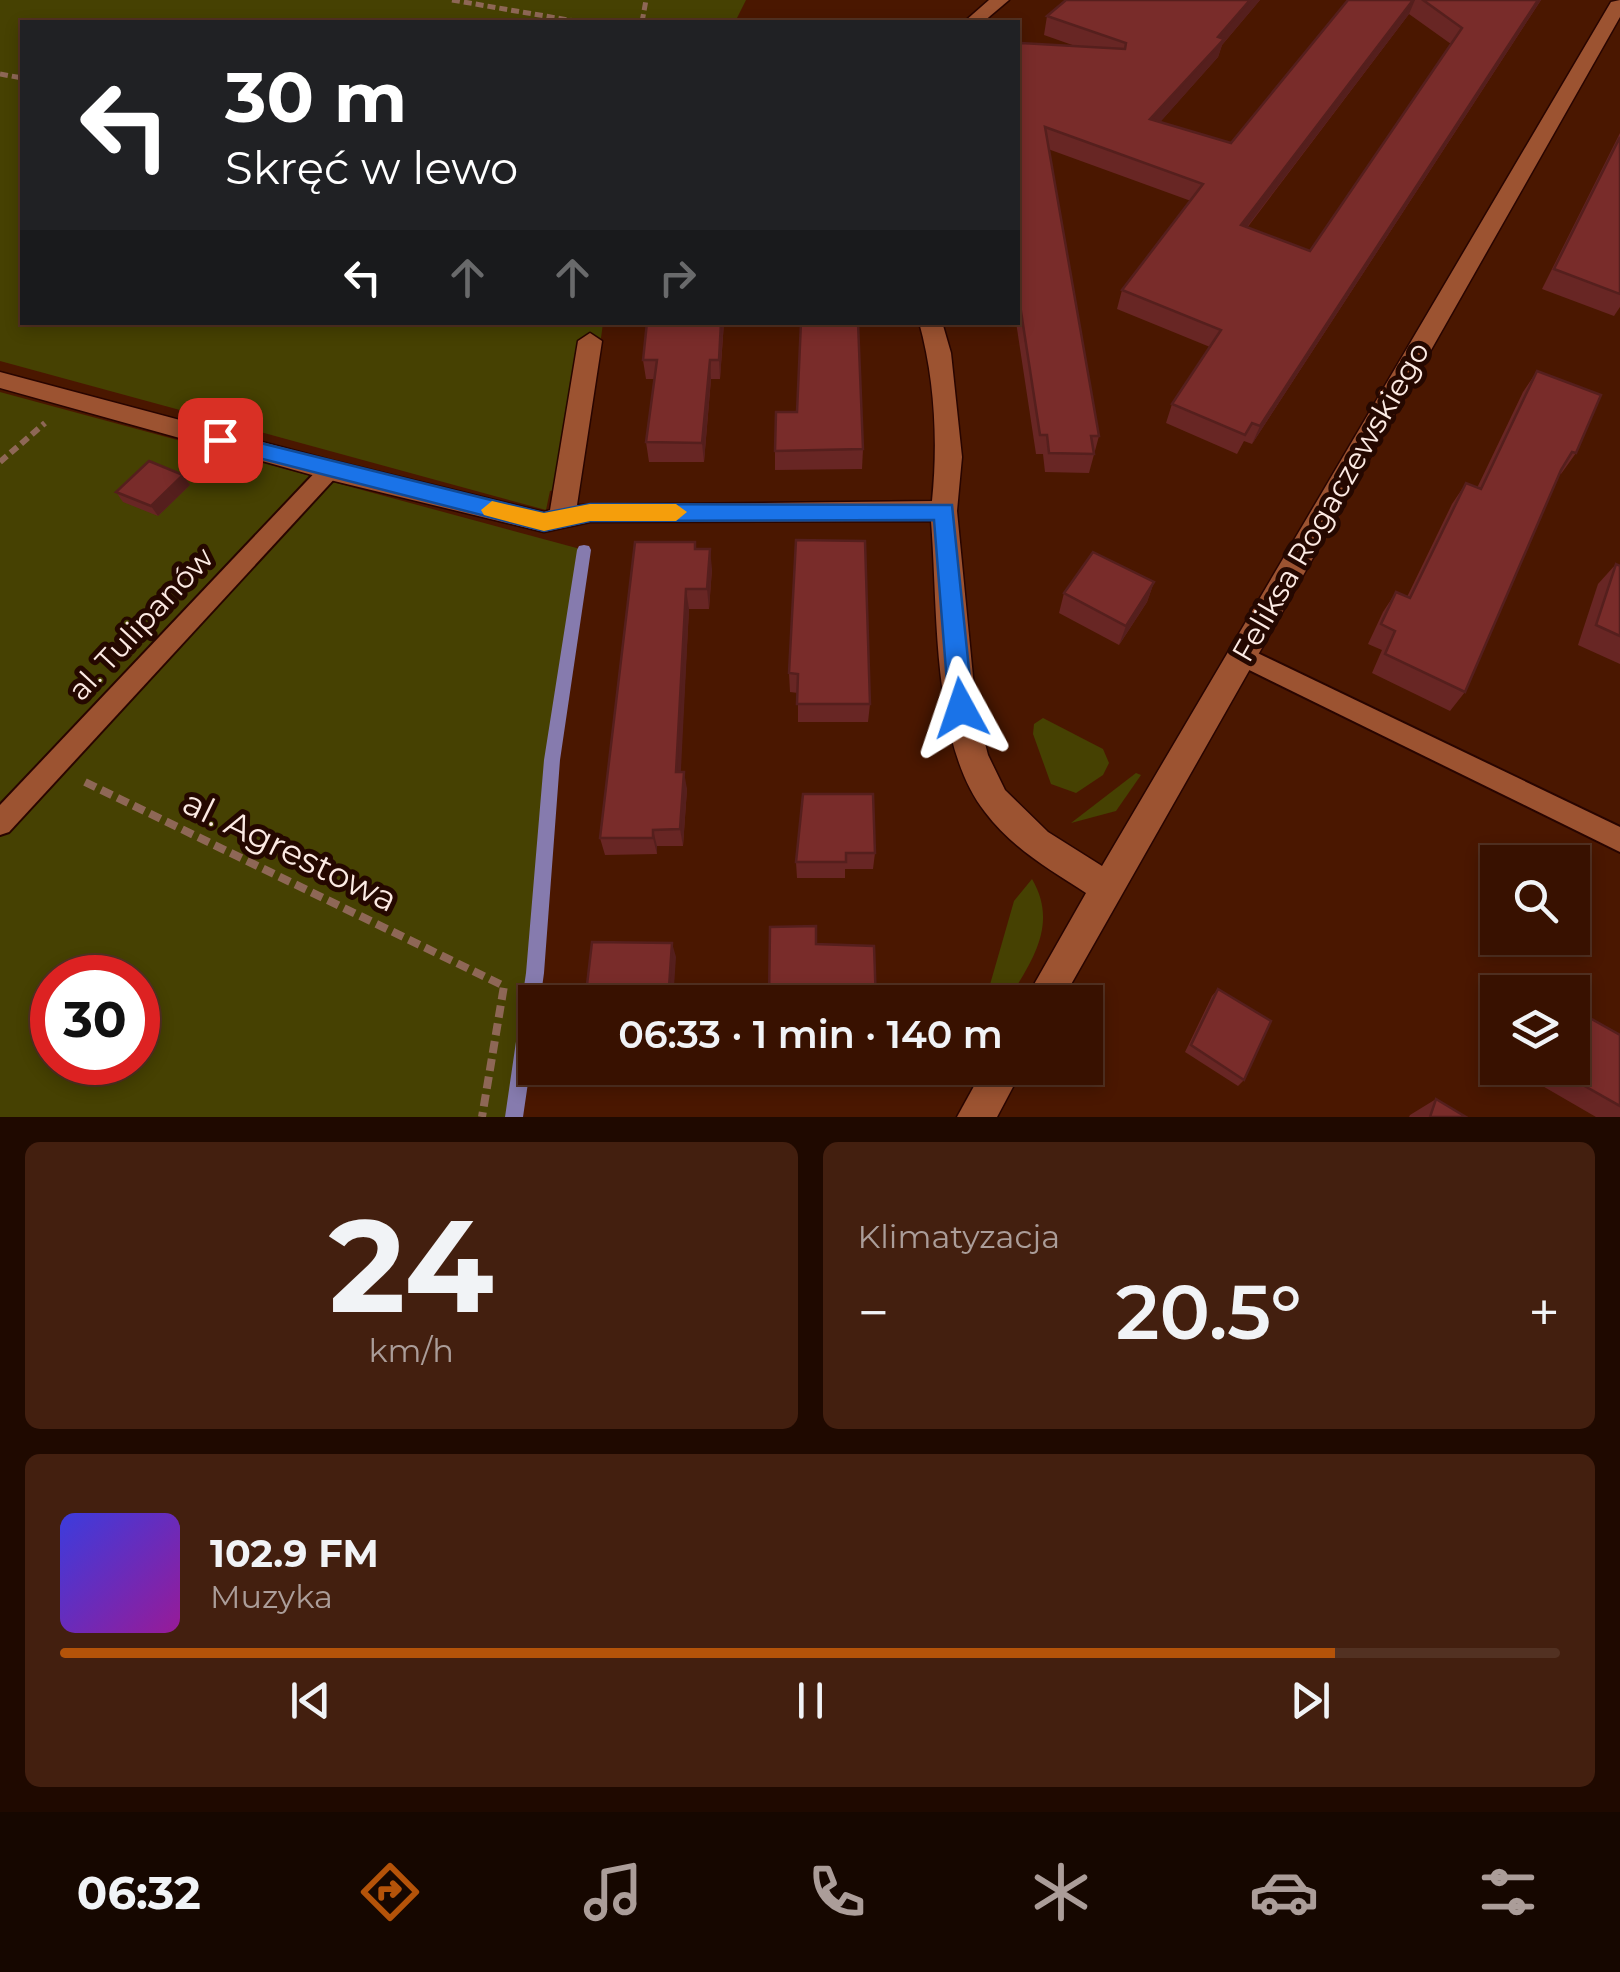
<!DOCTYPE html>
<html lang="pl">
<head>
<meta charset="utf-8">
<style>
  body { margin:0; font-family:Montserrat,sans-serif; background:#431f0f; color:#f1f3f6; height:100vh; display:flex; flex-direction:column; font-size:38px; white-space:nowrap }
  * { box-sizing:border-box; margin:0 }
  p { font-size:32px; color:#ab9d99 }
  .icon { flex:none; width:55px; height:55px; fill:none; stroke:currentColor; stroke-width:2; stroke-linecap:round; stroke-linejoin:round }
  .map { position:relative; height:1117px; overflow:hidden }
  .details { display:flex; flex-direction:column; gap:25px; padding:25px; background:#1f0900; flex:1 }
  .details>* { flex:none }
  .top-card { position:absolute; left:20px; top:20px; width:1000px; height:305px; border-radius:0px; box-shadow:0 5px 15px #0003,0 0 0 2px #523122; background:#202124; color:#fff; overflow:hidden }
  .tools { position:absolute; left:1480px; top:845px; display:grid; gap:20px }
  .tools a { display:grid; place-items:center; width:110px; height:110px; border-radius:0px; background:#381100; box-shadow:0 5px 15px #0003,0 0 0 2px #523122; font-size:50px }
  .speed { position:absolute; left:30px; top:955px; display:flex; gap:20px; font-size:50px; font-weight:700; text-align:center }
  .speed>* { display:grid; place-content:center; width:130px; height:130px; border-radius:50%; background:#381100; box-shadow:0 5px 15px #0003,0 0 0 2px #523122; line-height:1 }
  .speed .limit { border:15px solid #d22; background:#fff; color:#111 }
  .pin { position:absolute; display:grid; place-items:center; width:85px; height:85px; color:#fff; margin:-42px; border-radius:20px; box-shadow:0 5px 15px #0006 }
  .me { position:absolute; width:110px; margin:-55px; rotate:355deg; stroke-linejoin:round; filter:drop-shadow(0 0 8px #0008) }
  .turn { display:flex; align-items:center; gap:35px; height:210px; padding:0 40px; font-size:45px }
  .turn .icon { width:130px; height:130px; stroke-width:2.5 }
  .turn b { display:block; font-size:70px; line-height:85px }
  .lanes { display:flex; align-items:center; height:95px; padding:0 40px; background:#0003; justify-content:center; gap:50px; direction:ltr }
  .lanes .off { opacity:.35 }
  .big { font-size:75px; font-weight:600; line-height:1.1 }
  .details .widget { flex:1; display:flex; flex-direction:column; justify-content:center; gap:15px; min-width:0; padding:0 35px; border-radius:15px; background:#431f0f }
  .details .dial { align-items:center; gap:0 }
  .dial b { font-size:130px; line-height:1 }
  .song { display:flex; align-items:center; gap:30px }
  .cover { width:120px; height:120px; border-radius:15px; background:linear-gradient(135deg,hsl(240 70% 55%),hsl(300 70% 35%)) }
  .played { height:10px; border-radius:5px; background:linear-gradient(90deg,#b45309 85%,#523122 85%) }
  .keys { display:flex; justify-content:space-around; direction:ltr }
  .heat { display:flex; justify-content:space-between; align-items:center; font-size:55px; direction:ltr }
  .details .tiles { flex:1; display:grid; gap:25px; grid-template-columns:1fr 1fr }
  .widget:last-child { grid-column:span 2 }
  .trip { position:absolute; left:518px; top:985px; width:585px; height:100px; border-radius:0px; background:#381100; box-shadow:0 5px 15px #0003,0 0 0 2px #523122; font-weight:600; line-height:100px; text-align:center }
  .dock { display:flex; height:160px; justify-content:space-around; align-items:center; background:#160700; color:#ab9d99 }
  .dock .icon { width:70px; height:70px }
  .dock .current { color:#b45309 }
  .dock b { font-size:45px; color:#f1f3f6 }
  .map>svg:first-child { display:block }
  .green { fill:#464102; fill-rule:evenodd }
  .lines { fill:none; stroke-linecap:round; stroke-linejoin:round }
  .stream { fill:#867bae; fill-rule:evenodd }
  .service-casing { stroke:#280500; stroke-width:4 }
  .minor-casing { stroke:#280500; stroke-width:3 }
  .path-far2 { stroke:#8e6756; stroke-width:5; stroke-dasharray:8 4; stroke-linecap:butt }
  .path-far1 { stroke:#8e6756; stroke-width:6; stroke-dasharray:9 5; stroke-linecap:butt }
  .path { stroke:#8e6756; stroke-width:8; stroke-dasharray:12 6; stroke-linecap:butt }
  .service { fill:#9c5331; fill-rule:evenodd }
  .minor { fill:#9c5331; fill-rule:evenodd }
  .wall { fill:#682624; fill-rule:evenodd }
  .shaded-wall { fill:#551f1d }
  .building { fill:#792c2a; stroke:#551f1d; stroke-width:2.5 }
  .route { fill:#1a73e8; stroke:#114b97; stroke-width:2.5 }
  .slow { fill:#f59e0b }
  .labels { text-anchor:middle; stroke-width:10; stroke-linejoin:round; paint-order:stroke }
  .street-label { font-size:30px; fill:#fceae3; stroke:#250800 }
  .near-street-label { font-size:35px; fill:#fceae3; stroke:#250800 }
</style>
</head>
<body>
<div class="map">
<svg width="1620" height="1117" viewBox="0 0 1620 1117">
  <rect width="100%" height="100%" fill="#4a1700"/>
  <g class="green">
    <polygon points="0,0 746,0 735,22 22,22 22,322 603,323 581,487 550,491 546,510 0,361"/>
    <path d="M0 392 584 550 552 760 535 973 512 1117H0ZM52 978H138V1062H52Z"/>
    <polygon points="1043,718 1103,749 1109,763 1103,775 1076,793 1051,784 1033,734 1034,724"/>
    <polygon points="1136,773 1141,775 1116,811 1071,823"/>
    <path d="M1032 879C1059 925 1031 962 1007 1002H985L1014 901Z"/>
  </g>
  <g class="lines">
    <polygon class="stream" points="584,545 589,546 591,550 560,760 544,973 540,1002 535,1002 535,1035 523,1117 505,1117 526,973 544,760 577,550 579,546"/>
    <defs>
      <g id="service">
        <polygon points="330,462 337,464 341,470 337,476 9,832 0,835 0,805 323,464"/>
        <polygon points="1243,646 1620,827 1620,852 1235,663 1231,656 1235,649"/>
      </g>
      <g id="minor">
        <polygon points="989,0 1009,0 983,22 964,22"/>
        <path d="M1620 0V17L1061 1002H1024L1086 893C1049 869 1012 848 985 812 931 744 938 606 931 521L590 522 544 532 330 480 0 388V372L330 460 544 512 550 510 578 341 590 333 602 341 577 505 932 501C938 442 935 380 919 322H942L951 353 962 457 957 511 976 708 988 755 1005 790 1048 832 1102 866 1611 2Z"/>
        <polygon points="984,1068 1023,1068 997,1117 957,1117"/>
      </g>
    </defs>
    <use href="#service" class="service-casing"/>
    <use href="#minor" class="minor-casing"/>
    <g class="path-far2">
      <polyline points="452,0 580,22"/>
      <polyline points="642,22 646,0"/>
      <polyline points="0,74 22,78"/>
    </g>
    <polyline class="path-far1" points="0,462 45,423"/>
    <polyline class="path" points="85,782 504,986 482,1117"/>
    <use href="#service" class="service"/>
    <use href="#minor" class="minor"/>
  </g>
  <g class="wall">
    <path d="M1066 0H1260L1222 45 1218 57 1160 122 1231 143 1348 0H1541L1252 444 1244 441 1237 454 1166 423 1172 404 1210 347 1117 309 1122 290 1191 201 1048 149 1099 436 1089 473 1045 472 1043 454H1036L1016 322H1018V46L1078 47 1044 35 1047 16ZM1409 14 1451 44 1310 251 1247 228Z"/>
    <polygon points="1620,133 1620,307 1614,316 1542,289"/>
    <polygon points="724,322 720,379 711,379 704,462 649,462 646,442 655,379 646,379 643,360"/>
    <polygon points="1537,371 1576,453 1561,474 1559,473 1465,692 1450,711 1372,673 1382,650 1368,644 1383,612 1396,592 1407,597 1452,504 1466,483 1477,488 1523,392"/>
    <polygon points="797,412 863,449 862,469 775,470 775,451"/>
    <polygon points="183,475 190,485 158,516 123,502 116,492"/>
    <polygon points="796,540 870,704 868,722 798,722 798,693 790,692 789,673"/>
    <polygon points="695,542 696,549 712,569 709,609 689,609 680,772 687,789 683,846 657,846 657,854 605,855 600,838"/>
    <polygon points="1616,564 1620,566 1620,664 1578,645 1598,584"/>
    <polygon points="1154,582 1147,602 1119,645 1059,613 1064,593"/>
    <polygon points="803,794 875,853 873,869 845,869 845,878 797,878 796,862"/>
    <polygon points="1218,989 1244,1080 1238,1086 1185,1052 1212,996"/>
    <polygon points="1620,1035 1620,1117 1596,1117 1515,1070 1516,1068 1572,1068"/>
    <polygon points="1436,1099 1466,1117 1409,1117 1410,1115"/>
  </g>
  <g class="shaded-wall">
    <polygon points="1250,0 1260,0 1222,45 1218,57 1146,138 1150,119"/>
    <polygon points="1413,0 1415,0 1409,14 1234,244 1241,225"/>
    <polygon points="1538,0 1541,0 1252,444 1260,426"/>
    <polygon points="721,322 724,322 720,379 719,360"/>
    <polygon points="710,360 711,379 704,462 702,443"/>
    <polygon points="183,475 190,485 158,516 151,506"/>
    <polygon points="710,549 712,569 709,609 707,589"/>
    <polygon points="1154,582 1147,602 1119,645 1126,626"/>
    <polygon points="686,589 689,609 680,789 676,772"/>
    <polygon points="684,772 687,789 683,846 680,829"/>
    <polygon points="653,830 657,846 657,854 653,838"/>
    <polygon points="672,943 676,957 673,1002 668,1002"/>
  </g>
  <g class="building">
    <polygon points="1066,0 1250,0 1218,37 1224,39 1150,119 1231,143 1348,0 1413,0 1241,225 1310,251 1462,28 1423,0 1538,0 1260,426 1252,423 1245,435 1172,404 1221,330 1122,290 1203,184 1045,127 1099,436 1091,436 1094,454 1049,453 1047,435 1040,435 1018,292 1018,46 1021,43 1125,49 1126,43 1047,16"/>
    <polygon points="1620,137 1620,294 1554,269"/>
    <polygon points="647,322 721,322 719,360 710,360 702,443 646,442 657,360 643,360"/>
    <polygon points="801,322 858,322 863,449 775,451 776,412 797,412"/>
    <polygon points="1537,371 1601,395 1576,453 1572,452 1561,470 1465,692 1385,654 1395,631 1381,624 1396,592 1410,598 1466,483 1481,489"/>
    <polygon points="149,461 183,475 151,506 116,492"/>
    <polygon points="796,540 865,541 870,704 797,704 798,674 789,673"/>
    <polygon points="635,542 695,542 695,549 710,549 707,589 686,589 676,772 684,772 680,829 653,830 653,838 600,838"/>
    <polygon points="1093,552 1154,582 1126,626 1064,593"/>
    <polygon points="1616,564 1620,566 1620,636 1596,625"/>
    <polygon points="803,794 873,794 875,853 846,853 846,862 796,862"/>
    <polygon points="816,926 816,944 874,946 876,1002 769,1002 770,927"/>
    <polygon points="592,942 672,943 668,1002 585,1002"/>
    <polygon points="1218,989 1271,1021 1244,1080 1191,1045"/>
    <polygon points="1572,1008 1620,1035 1620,1106 1553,1068 1572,1068"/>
    <polygon points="1436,1099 1466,1117 1430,1117"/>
  </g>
  <polygon class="route" points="220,433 544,513 590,504 952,505 973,708 961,719 949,708 934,520 590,521 544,531 212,446 209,440"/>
  <polygon class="slow" points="492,501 544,513 590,504 676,504 687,512 676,521 590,521 544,531 484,515 481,510"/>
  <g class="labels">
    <g class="street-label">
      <text transform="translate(1331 502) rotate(-60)" y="10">Feliksa Rogaczewskiego</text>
      <text transform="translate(141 624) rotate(-47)" y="10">al. Tulipanów</text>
    </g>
    <g class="near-street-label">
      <text transform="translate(290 851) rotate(26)" y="12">al. Agrestowa</text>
    </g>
  </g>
</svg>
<div class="tools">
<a><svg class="icon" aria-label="search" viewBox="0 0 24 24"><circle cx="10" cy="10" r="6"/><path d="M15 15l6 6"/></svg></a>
<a><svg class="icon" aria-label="layers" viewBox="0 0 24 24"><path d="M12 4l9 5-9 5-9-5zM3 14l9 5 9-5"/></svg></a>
</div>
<div class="speed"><div class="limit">30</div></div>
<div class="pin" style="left:220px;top:440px;background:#d93025"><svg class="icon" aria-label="arrive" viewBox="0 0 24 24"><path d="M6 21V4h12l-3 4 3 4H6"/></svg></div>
<svg class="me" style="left:961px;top:708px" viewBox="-20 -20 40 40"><path d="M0-17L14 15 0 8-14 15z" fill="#1a73e8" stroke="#fff" stroke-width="4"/></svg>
<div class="trip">06:33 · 1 min · 140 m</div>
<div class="top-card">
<div class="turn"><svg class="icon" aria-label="left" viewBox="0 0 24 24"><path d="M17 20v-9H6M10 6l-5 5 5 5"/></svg><div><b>30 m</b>Skręć w lewo</div></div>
<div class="lanes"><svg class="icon" aria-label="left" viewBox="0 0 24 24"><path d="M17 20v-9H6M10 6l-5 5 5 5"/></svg><svg class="icon off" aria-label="ahead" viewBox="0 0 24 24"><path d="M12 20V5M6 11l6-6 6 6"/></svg><svg class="icon off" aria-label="ahead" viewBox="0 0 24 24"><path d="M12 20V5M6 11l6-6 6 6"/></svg><svg class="icon off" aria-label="right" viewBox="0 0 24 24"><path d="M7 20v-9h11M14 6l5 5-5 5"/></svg></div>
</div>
</div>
<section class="details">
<div class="tiles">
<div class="widget dial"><b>24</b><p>km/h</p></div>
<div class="widget"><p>Klimatyzacja</p>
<div class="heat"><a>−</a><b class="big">20.5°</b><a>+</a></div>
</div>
<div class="widget">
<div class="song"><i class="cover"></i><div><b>102.9 FM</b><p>Muzyka</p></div></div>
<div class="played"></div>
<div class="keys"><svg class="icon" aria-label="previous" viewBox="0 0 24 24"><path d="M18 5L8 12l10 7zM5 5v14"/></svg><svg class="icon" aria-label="pause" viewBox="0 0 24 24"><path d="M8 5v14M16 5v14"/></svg><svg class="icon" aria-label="next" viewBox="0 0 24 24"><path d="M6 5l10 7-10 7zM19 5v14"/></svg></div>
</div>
</div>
</section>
<nav class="dock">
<b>06:32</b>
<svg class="icon current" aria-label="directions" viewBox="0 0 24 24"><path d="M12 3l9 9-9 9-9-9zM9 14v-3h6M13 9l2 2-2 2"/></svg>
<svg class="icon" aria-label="music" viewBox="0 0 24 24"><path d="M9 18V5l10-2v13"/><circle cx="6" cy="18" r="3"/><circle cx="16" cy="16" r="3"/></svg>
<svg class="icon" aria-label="phone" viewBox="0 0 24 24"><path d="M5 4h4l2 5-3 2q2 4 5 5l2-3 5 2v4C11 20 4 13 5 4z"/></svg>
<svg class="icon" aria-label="climate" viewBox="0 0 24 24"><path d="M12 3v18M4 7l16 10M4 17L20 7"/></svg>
<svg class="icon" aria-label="car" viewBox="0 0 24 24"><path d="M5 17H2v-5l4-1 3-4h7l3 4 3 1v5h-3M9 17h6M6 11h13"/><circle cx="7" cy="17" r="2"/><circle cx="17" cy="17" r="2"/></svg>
<svg class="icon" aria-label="filters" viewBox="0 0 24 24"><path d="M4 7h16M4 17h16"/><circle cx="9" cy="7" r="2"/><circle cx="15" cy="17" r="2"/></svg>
</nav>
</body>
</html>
